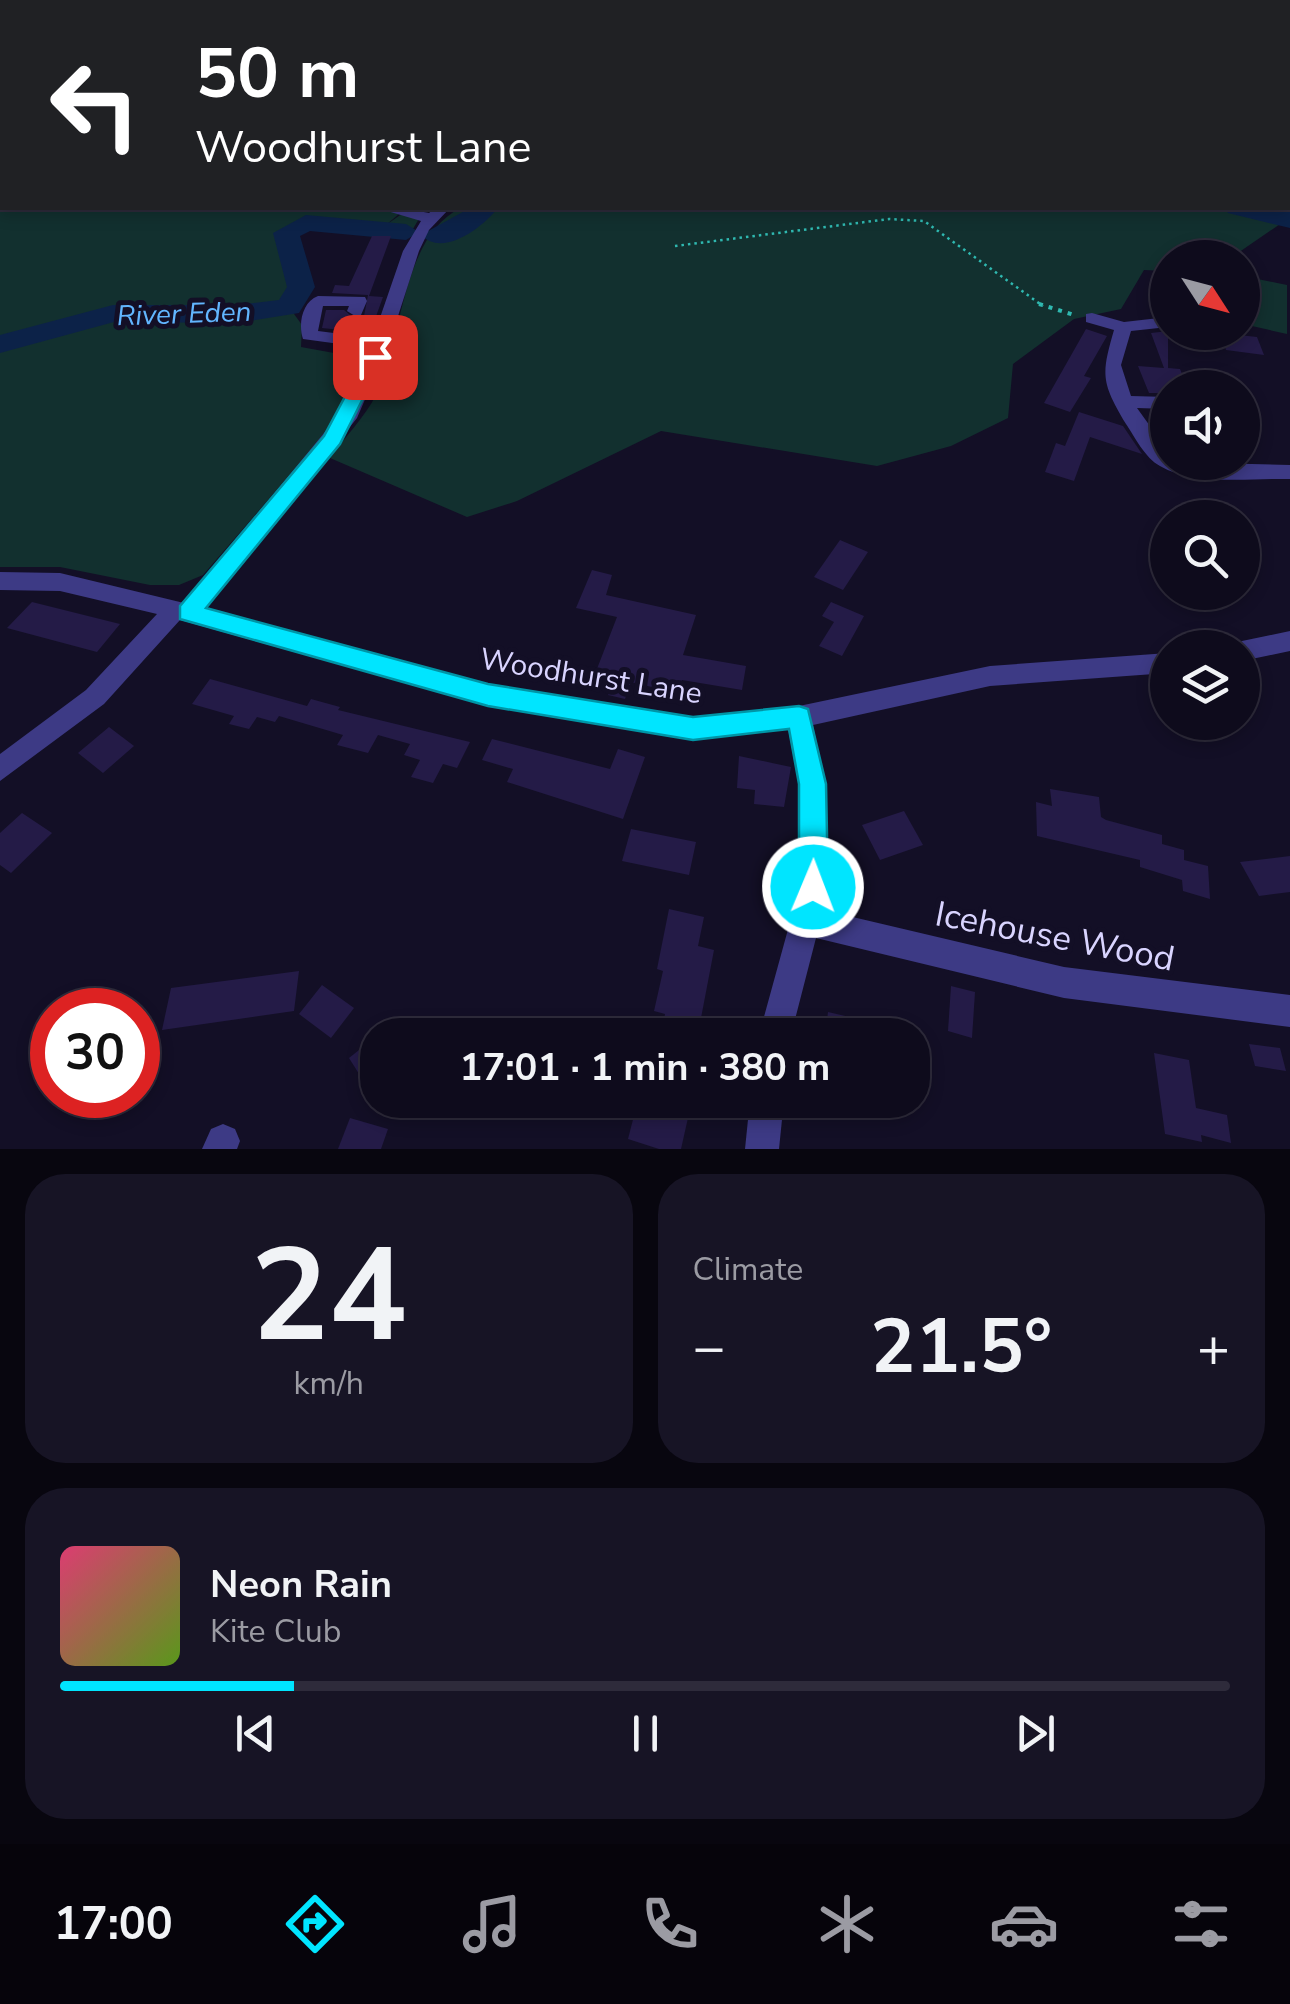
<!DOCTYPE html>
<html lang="en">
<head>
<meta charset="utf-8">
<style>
  body { margin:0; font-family:"Nunito Sans",sans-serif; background:#171425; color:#f1f3f6; height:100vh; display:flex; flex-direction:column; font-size:38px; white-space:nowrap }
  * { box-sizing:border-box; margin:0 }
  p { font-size:32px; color:#9b9ba3 }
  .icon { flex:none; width:55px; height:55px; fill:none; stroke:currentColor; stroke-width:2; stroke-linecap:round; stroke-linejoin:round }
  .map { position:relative; height:1149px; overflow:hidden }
  .panel { display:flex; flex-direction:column; gap:25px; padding:25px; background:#08060f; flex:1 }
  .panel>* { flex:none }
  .guide { position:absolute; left:0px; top:0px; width:1290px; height:210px; box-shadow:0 5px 15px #0003,0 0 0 2px #2e2b3b; background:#202124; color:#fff; overflow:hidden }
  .needle { width:65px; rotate:126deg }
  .buttons { position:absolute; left:1150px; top:240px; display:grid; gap:20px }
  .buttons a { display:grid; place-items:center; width:110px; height:110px; border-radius:50%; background:#0e0b1c; box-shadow:0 5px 15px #0003,0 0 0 2px #2e2b3b; font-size:50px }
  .speed { position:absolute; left:30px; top:988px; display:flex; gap:20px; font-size:50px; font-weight:700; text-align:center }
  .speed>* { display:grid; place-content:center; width:130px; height:130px; border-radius:50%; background:#0e0b1c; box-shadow:0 5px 15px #0003,0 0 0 2px #2e2b3b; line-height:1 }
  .speed .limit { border:15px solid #d22; background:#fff; color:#111 }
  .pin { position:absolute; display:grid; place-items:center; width:85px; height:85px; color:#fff; margin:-42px; border-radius:20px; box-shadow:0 5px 15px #0006 }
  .me { position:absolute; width:110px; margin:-55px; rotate:1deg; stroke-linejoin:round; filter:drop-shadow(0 0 8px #0008) }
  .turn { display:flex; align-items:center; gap:35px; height:210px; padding:0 30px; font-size:45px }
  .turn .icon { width:130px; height:130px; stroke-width:2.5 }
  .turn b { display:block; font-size:70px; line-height:85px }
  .big { font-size:75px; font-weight:700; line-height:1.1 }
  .panel .widget { flex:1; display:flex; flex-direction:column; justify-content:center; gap:15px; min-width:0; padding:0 35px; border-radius:40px; background:#171425 }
  .panel .dial { align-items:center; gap:0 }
  .dial b { font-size:130px; line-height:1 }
  .song { display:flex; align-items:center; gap:30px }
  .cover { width:120px; height:120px; border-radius:15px; background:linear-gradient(135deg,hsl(340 70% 55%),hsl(90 70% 35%)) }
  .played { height:10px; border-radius:5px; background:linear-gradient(90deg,#00e5ff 20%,#2e2b3b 20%) }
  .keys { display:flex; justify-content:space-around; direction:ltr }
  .heat { display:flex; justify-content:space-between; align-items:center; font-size:55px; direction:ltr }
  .panel .tiles { flex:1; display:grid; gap:25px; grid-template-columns:1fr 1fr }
  .widget:last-child { grid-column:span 2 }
  .trip { position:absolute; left:360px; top:1018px; width:570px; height:100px; border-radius:40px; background:#0e0b1c; box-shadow:0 5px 15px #0003,0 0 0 2px #2e2b3b; font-weight:700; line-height:100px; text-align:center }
  .tab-bar { display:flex; height:160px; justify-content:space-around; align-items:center; background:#06040b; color:#9b9ba3 }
  .tab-bar .icon { width:70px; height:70px }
  .tab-bar .active { color:#00e5ff }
  .tab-bar b { font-size:45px; color:#f1f3f6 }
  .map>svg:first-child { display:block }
  .green { fill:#12302f }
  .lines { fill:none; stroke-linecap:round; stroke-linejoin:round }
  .river { fill:#0c2248; fill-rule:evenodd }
  .building { fill:#241b47 }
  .path-far1 { stroke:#2fb8b0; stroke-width:2.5; stroke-dasharray:2.5 4; stroke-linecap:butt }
  .path { stroke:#2fb8b0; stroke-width:4; stroke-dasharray:4 6; stroke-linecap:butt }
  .minor { fill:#3d3a85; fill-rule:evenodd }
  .route { fill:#00e5ff; stroke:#0095a6; stroke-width:2.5 }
  .labels { text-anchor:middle; stroke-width:10; stroke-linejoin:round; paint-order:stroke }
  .far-water-label { font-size:28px; font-style:italic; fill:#62b6ff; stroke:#130f26 }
  .street-label { font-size:30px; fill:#d9d4ff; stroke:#130f26 }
  .near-street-label { font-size:35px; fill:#d9d4ff; stroke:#130f26 }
</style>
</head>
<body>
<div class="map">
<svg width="1290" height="1149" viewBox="0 0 1290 1149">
  <rect width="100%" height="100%" fill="#130f26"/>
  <g class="green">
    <polygon points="174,0 570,0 166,2"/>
    <polygon points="0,38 2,208 406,208 386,225 403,213 420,217 407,239 378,231 385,225 306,223 288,240 301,287 289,307 302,325 301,347 367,359 331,427 203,575 179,585 150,585 60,567 0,567"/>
    <path d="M461 208H1237L1286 220 1232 257 1168 258 1167 271 1144 270 1121 309 1074 319 1013 364 1008 418 951 446 877 466 661 431 517 501 467 517 330 458C344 438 365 417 376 395 403 340 401 236 461 208Z"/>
    <polygon points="1243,276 1287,285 1287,334 1243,324"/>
  </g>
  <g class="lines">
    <g class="river">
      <path d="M470 208H498C483 227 443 258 421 235Z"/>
      <polygon points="1225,208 1290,212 1290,228 1228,213"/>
      <polygon points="306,215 406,224 419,232 406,240 310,231 300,236 315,287 299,313 237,323 114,322 0,353 0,335 113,305 237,305 279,300 287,287 273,233"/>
    </g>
  </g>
  <g class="building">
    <polygon points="372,236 391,236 369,296 383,297 370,333 322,328 326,310 344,310 356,320 364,316 368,295 332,293 335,285 349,286"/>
    <polygon points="1086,329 1107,336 1084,376 1091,378 1070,412 1044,403"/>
    <polygon points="1168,331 1168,368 1180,369 1187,386 1168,385 1168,393 1149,393 1138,366 1164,368 1151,333"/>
    <polygon points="1221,333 1257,337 1264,355 1226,350"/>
    <polygon points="1079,412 1123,426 1142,454 1090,437 1074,481 1045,472 1056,443 1065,446"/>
    <polygon points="840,540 868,552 843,590 814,577"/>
    <polygon points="592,570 612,575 606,595 696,615 683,655 746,666 742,690 682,680 677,693 631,682 625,699 608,695 614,678 595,674 617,617 576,608"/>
    <polygon points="32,602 120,624 97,652 7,628"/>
    <polygon points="831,602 864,616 842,656 819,646 834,622 822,616"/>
    <polygon points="210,679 307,706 311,699 340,707 338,710 470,742 457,768 443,764 433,783 411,777 420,760 404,755 410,744 378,735 368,753 337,745 343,735 279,716 275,722 257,717 249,729 229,724 234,716 192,704"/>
    <polygon points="109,727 134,746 103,773 78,753"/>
    <polygon points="492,739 610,769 618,749 645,757 623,819 507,782 513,769 482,760"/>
    <polygon points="739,756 791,767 784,807 754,804 755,790 737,788"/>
    <polygon points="1050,789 1099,797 1101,817 1106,820 1162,835 1162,844 1184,850 1184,860 1208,866 1210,899 1183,891 1182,880 1140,867 1140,860 1037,836 1036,802 1052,806"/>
    <polygon points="904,811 923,845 880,860 862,825"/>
    <polygon points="22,813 52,833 11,873 0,865 0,833"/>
    <polygon points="631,829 696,842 689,875 622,861"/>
    <polygon points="1290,856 1290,892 1259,896 1240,862"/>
    <polygon points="669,909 704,917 698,946 714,950 701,1018 744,1030 744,1035 661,1035 665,1014 654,1011 663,971 657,969"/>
    <polygon points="299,971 294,1011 162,1030 171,988"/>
    <polygon points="322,985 354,1008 331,1038 299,1014"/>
    <polygon points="951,986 975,992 972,1038 948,1031"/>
    <polygon points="828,1012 897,1028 896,1035 825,1035"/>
    <polygon points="378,1035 378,1104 349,1058"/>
    <polygon points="1249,1044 1280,1048 1286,1071 1255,1066"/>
    <polygon points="1154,1053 1189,1060 1196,1108 1227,1115 1231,1143 1201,1135 1202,1142 1165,1134"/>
    <polygon points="638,1100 692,1100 681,1149 659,1149 628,1139"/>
    <polygon points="350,1118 388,1129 381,1149 338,1149"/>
  </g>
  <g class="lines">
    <polyline class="path-far1" points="675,246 889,219 924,221 1043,306"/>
    <polyline class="path" points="1039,304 1074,315"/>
    <g class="minor">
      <path d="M377 208H402L429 213 435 208H450L429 230 419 251 389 344 357 418 205 609 488 684 693 717 799 706 990 666 1168 653V673L990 686 813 725 825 784 828 893 823 910 1064 967 1290 995V1027L1064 998 816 938 791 1035H759L798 893 799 784 788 729 693 739 488 706 180 620 104 704 0 781V754L86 690 157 614 60 591 0 590V572L60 573 184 603 338 416 369 348 303 339C298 324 302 302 318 296L365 297 367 301 361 315 355 316 347 311 349 306H323L318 331 373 338 403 251 421 221Z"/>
      <path d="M1092 313 1124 322 1168 317V327L1131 331 1121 365 1131 396 1168 397V409L1137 408 1168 451V462L1290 465V479C1251 478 1194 486 1160 466 1145 458 1135 437 1126 424 1101 382 1101 375 1114 330L1086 322V314Z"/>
      <polygon points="1242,434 1253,441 1250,446 1242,447"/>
      <polygon points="1290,631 1290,651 1242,661 1242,648 1232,648 1242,641"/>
      <polygon points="750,1100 784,1100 779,1149 745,1149"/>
      <polygon points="223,1124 235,1129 240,1141 237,1149 202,1149 211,1129"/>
    </g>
  </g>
  <polygon class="route" points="375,351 384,357 340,444 206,608 488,684 693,717 799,706 808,709 826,784 828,887 824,897 813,902 803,897 799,887 799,784 789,729 693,740 488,706 180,619 180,606 324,436 366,357"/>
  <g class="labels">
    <g class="far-water-label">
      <text transform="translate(184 313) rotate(-2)" y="10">River Eden</text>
    </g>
    <g class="street-label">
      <text transform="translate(591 676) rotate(9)" y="10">Woodhurst Lane</text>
    </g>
    <g class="near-street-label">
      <text transform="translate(1055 936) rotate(11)" y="12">Icehouse Wood</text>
    </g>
  </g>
</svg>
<div class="buttons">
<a><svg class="needle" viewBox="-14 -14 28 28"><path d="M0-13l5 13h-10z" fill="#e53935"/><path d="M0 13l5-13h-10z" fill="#9b9ba3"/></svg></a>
<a><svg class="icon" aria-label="sound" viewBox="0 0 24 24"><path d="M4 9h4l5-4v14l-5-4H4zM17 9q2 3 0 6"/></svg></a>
<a><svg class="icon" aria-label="search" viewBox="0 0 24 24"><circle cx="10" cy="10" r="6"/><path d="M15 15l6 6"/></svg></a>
<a><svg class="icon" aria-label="layers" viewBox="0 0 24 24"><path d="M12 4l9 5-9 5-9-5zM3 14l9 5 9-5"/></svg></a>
</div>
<div class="speed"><div class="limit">30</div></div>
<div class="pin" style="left:375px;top:357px;background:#d93025"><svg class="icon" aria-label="arrive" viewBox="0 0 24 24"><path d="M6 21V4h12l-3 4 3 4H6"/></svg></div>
<svg class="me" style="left:813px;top:887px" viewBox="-20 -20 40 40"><circle r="17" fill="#00e5ff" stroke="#fff" stroke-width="3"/><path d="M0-11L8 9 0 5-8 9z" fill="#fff"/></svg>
<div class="trip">17:01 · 1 min · 380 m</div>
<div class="guide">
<div class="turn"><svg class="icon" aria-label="left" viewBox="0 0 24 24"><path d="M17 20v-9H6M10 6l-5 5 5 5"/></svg><div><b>50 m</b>Woodhurst Lane</div></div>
</div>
</div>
<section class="panel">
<div class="tiles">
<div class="widget dial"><b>24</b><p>km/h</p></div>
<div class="widget"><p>Climate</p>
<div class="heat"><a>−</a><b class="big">21.5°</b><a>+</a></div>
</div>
<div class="widget">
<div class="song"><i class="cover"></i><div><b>Neon Rain</b><p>Kite Club</p></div></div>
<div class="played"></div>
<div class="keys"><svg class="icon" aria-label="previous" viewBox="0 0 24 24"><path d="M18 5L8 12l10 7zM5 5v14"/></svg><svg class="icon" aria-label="pause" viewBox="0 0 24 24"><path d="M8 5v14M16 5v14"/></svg><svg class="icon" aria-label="next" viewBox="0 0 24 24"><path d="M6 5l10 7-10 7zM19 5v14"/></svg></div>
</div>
</div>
</section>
<nav class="tab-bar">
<b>17:00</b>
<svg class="icon active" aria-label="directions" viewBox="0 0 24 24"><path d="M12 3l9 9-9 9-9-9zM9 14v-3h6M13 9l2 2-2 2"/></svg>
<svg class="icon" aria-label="music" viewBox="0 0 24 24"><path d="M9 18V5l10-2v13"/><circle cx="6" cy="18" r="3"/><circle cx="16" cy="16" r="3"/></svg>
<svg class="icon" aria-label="phone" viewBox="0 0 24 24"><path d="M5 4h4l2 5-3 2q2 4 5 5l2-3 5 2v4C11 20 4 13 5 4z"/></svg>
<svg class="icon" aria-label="climate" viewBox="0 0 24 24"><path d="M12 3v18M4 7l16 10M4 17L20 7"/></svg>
<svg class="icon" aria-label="car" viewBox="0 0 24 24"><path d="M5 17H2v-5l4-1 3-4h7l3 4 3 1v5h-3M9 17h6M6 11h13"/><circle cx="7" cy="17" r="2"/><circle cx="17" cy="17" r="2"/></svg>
<svg class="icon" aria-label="filters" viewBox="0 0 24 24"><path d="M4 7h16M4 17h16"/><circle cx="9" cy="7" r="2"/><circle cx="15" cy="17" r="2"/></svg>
</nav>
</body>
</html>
